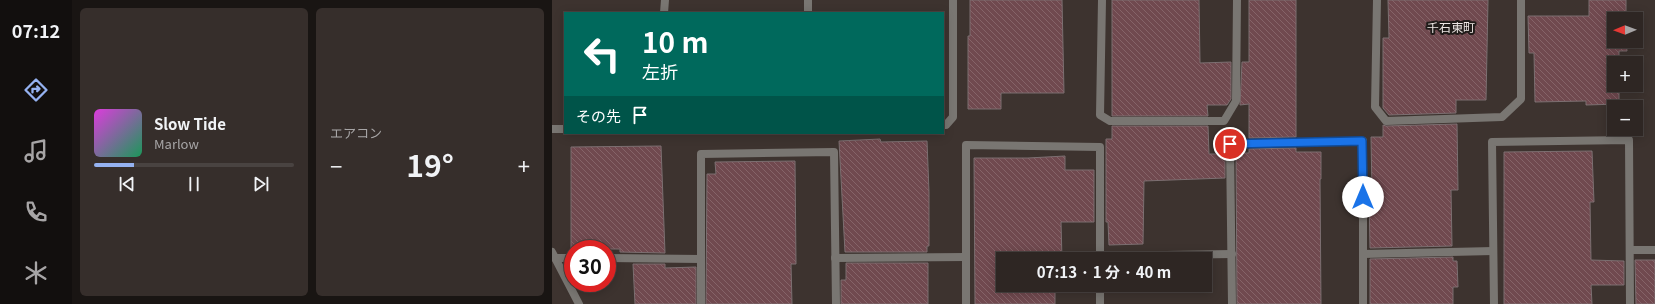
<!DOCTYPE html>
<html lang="ja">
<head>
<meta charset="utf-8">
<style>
  body { margin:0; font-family:Georgia,"Noto Sans JP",serif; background:#362e2b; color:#f1f3f6; height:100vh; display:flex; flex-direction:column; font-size:15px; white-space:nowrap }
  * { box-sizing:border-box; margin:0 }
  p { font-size:13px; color:#a7a5a6 }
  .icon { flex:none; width:22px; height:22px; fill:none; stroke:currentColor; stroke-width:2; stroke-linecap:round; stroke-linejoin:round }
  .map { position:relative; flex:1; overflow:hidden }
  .drawer { display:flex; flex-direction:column; gap:8px; padding:8px; background:#191513; width:480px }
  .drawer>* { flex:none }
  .top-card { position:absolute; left:12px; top:12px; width:380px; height:122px; border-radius:0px; box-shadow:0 2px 10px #0003,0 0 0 1px #494341; background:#00695c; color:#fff; overflow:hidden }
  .needle { width:26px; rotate:269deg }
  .buttons { position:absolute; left:1055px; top:12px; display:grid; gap:8px }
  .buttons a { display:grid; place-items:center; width:36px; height:36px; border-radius:0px; background:#2e2623; box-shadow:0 2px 10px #0003,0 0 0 1px #494341; font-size:20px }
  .speed { position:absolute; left:12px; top:240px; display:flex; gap:8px; font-size:20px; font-weight:700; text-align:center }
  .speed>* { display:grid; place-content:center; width:52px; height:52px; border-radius:50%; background:#2e2623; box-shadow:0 2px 10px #0003,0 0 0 1px #494341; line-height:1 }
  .speed .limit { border:6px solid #d22; background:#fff; color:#111 }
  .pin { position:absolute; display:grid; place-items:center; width:34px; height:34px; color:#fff; margin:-17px; border:2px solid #fff; border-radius:50%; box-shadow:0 1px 4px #0007 }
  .me { position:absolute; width:44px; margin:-22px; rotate:0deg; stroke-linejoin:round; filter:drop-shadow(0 0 3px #0008) }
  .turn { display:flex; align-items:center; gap:14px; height:84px; padding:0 12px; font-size:18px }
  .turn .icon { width:52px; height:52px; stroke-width:2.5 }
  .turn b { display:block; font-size:28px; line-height:34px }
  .then { display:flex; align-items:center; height:38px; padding:0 12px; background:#0003; gap:8px; font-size:15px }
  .big { font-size:30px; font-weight:700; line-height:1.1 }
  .drawer .card { flex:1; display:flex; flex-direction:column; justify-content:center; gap:6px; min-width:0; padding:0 14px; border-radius:6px; background:#362e2b }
  .song { display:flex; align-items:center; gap:12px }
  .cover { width:48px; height:48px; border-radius:6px; background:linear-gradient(135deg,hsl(300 70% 55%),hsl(150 70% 35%)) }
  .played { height:4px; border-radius:2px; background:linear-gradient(90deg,#95b2f1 20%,#494341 20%) }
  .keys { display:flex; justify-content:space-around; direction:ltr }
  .heat { display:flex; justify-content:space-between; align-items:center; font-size:22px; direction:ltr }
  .drawer .tiles { flex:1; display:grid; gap:8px; grid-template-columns:repeat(2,1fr) }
  .trip { position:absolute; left:444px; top:252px; width:216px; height:40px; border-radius:0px; background:#2e2623; box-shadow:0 2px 10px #0003,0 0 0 1px #494341; font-weight:700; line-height:40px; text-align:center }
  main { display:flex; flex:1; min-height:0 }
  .menu { display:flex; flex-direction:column; width:72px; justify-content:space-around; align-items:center; background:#120f0e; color:#a7a5a6 }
  .menu .icon { width:28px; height:28px }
  .menu .on { color:#95b2f1 }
  .menu b { font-size:18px; color:#f1f3f6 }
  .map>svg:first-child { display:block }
  .building { fill:url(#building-back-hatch); stroke:#7c6f71 }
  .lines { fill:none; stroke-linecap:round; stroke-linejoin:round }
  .minor { stroke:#797672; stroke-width:8 }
  .route-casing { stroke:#114b97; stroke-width:10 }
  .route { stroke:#1a73e8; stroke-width:7 }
  .labels { text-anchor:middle; stroke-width:4; stroke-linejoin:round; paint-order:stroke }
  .neighbourhood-label { font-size:12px; fill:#ece6e4; stroke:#201c1a }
</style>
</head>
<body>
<main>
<nav class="menu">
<b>07:12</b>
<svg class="icon on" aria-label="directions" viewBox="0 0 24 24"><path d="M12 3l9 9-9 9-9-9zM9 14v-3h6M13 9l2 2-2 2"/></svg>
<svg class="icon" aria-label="music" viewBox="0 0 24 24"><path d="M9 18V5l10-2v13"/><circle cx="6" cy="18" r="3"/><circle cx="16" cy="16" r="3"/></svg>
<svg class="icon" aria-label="phone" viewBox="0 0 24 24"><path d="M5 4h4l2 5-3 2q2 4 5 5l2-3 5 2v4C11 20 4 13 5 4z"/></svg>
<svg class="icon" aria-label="climate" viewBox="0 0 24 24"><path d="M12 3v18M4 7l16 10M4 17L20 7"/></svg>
</nav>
<section class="drawer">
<div class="tiles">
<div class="card">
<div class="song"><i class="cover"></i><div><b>Slow Tide</b><p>Marlow</p></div></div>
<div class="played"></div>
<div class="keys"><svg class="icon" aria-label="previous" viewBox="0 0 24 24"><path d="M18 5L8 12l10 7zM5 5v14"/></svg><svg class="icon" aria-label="pause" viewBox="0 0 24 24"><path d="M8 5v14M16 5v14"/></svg><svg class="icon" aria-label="next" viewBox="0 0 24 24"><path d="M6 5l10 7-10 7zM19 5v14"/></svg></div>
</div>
<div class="card"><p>エアコン</p>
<div class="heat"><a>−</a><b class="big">19°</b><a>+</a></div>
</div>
</div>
</section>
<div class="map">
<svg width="1103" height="304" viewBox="0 0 1103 304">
  <defs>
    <pattern id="building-back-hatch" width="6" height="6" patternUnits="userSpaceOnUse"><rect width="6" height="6" fill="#70494f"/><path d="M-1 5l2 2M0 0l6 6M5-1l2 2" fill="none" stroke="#856368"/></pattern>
  </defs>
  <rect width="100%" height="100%" fill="#3d332f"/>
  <g class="building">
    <polygon points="418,0 510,0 512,93 449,93 449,109 416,109 416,36 418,36"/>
    <polygon points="560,0 647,0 648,63 679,62 679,99 675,105 655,105 656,116 560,116"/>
    <polygon points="697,0 744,0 744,137 697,138 697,104 688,105 690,62 697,62"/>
    <polygon points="836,0 936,0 934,100 904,100 904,113 837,115 831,108 831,38 837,38"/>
    <polygon points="1037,0 1074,0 1074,19 1062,19 1062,41 1074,41 1075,51 1067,51 1067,63 1062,63 1062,85 1067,85 1067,104 1034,105 1034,101 983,102 982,53 977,53 976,16 1037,16"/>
    <polygon points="905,124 906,190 899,190 900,246 818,248 817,192 820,192 819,137 831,137 831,125 834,126"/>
    <polygon points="560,126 656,126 657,154 673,154 673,178 592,181 591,244 557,245 556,222 554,222 554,139 560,139"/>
    <polygon points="328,139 329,142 375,141 377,192 377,246 375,246 375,252 293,252 287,141"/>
    <polygon points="109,146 113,253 68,252 68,249 19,249 19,147"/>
    <polygon points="744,148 744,152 769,152 769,179 768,179 769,304 685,304 684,153 697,153 697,149"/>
    <polygon points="1040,151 1042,202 1038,202 1039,260 1072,261 1072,285 1039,285 1040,304 952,304 952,152"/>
    <polygon points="513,156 513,170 542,170 542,222 509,222 510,259 451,259 451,285 510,285 510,287 503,288 503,304 423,304 422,158 476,158"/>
    <polygon points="243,161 244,264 239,264 240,304 154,304 155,174 164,174 163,162"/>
    <polygon points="901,257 901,261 905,261 906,287 901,287 901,304 818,304 818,259"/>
    <polygon points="1083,260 1103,260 1103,304 1084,304"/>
    <polygon points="294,263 376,263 376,304 289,304 289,280 294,280"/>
    <polygon points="81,264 113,264 113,268 144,267 144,304 83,304"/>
  </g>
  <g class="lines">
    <g class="minor">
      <polyline points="550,0 548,115 558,121 672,121 684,101 685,0"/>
      <polyline points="825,0 823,107 834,121 950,117 969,99 969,0"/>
      <polyline points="112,13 113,0"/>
      <polyline points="256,13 256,0"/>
      <polyline points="391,125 394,125 401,117 401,0"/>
      <polyline points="0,129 13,129"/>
      <polyline points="1078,250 1103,250"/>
      <polyline points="0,252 27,304"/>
      <polyline points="811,254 941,251"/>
      <polyline points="548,256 680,254"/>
      <polyline points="3,258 21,258"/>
      <polyline points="55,258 149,259"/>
      <polyline points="283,258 414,257"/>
      <polyline points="548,285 548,304"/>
      <polyline points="149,304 149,154 282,152 284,304"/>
      <polyline points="414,304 414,145 548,147 548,259"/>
      <polyline points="680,304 678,144 811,141 811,304"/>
      <polyline points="942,304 940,142 1077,140 1078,304"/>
    </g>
  </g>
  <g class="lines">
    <defs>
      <polyline id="route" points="678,144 810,141 811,197"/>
    </defs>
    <use href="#route" class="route-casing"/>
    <use href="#route" class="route"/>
  </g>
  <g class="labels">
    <g class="neighbourhood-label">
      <text x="899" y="32">千石東町</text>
    </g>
  </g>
</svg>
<div class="buttons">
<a><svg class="needle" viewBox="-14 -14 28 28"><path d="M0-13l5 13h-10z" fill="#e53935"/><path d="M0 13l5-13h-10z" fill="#a7a5a6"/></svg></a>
<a>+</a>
<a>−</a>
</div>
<div class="speed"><div class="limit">30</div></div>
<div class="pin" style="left:678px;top:144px;background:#d93025"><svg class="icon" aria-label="arrive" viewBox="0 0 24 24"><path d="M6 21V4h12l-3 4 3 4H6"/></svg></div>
<svg class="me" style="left:811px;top:197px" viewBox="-20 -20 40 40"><circle r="19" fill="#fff"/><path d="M0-13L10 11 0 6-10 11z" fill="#1a73e8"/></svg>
<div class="trip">07:13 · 1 分 · 40 m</div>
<div class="top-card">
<div class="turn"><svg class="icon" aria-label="left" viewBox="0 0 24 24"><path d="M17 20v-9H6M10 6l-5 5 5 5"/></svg><div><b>10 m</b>左折</div></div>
<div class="then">その先<svg class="icon" aria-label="arrive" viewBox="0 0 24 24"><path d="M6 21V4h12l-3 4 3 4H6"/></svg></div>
</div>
</div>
</main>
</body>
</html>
